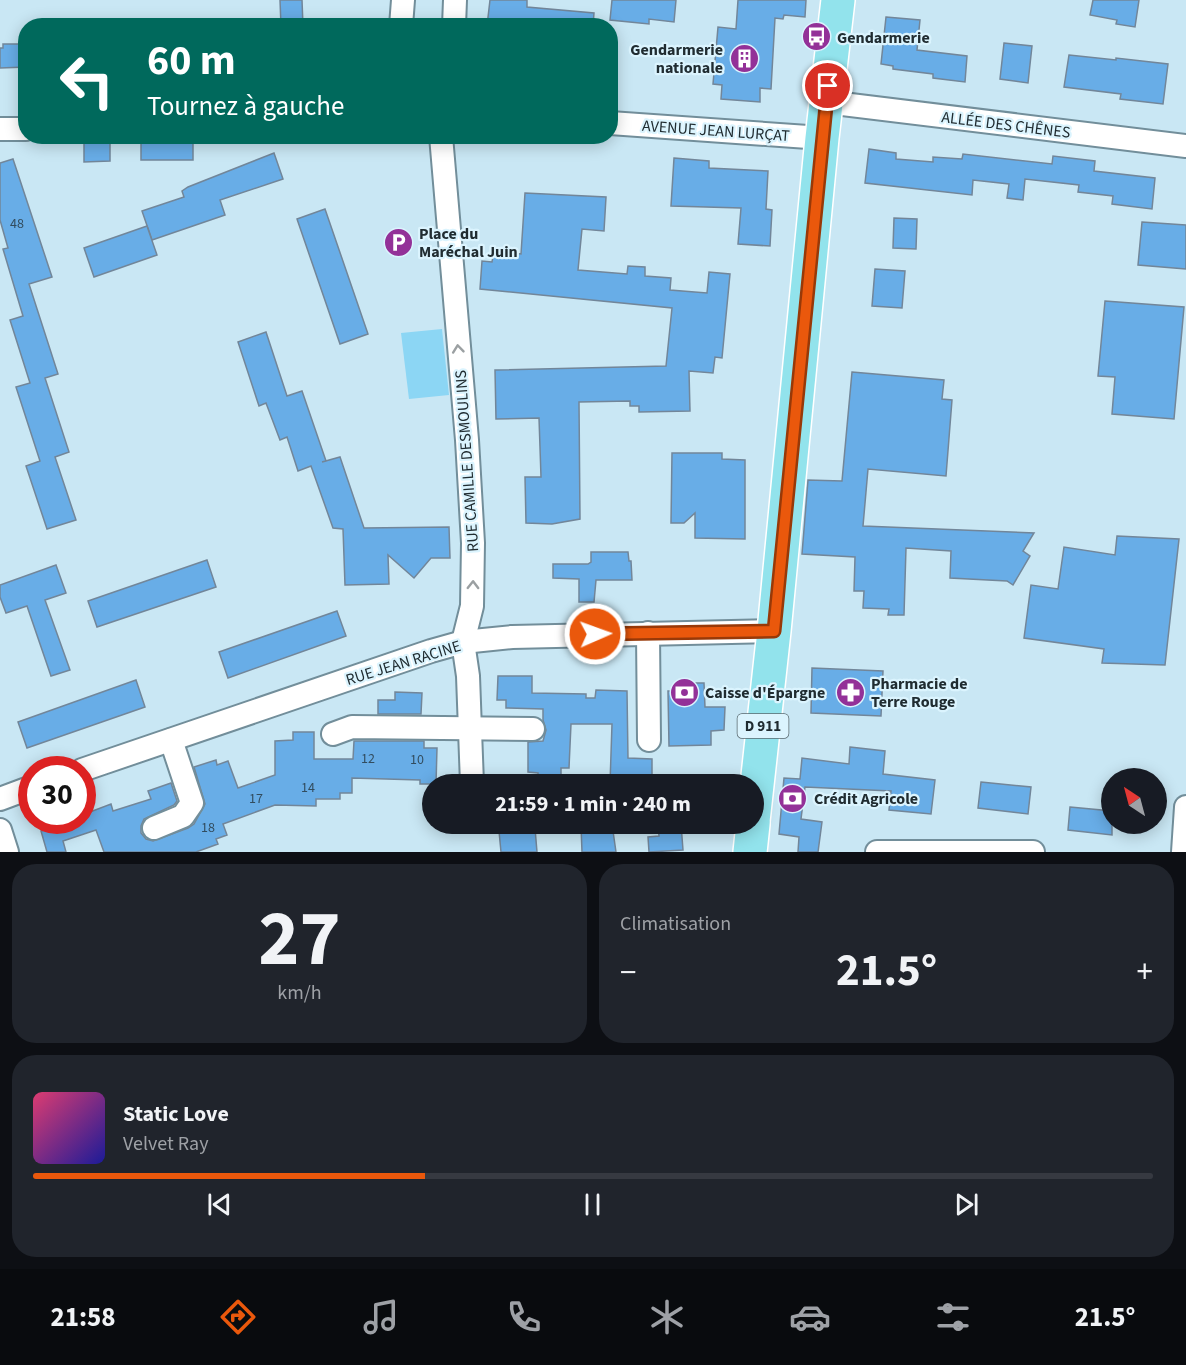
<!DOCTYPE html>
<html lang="fr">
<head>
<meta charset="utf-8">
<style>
  body { margin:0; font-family:"Source Sans 3",sans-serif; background:#20242c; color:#f1f3f6; height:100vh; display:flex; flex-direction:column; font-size:22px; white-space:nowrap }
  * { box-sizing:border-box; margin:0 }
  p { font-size:20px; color:#9ea1a6 }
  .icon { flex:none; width:33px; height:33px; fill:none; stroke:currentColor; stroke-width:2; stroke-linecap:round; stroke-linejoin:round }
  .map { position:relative; height:852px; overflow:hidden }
  .sheet { display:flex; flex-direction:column; gap:12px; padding:12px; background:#0d0f14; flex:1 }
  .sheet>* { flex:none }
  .guide { position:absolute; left:18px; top:18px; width:600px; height:126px; border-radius:24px; box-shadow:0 3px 15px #0003; background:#00695c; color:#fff; overflow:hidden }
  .needle { width:39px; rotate:324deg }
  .fabs { position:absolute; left:1101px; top:768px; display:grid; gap:12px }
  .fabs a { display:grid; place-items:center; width:66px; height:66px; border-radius:50%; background:#171b24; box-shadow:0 3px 15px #0003; font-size:30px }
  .speed { position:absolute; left:18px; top:756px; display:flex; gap:12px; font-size:30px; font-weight:700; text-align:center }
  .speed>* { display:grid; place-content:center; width:78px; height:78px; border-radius:50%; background:#171b24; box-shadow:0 3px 15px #0003; line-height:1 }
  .speed .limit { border:9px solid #d22; background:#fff; color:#111 }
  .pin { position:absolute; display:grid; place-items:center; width:51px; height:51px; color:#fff; margin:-26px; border:3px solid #fff; border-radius:50%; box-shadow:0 2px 6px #0007 }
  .me { position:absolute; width:66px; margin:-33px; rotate:88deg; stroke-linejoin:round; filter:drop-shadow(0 0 4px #0008) }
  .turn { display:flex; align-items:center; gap:21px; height:126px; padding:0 30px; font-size:27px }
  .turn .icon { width:78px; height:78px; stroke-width:2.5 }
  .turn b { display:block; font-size:42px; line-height:51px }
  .big { font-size:45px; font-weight:700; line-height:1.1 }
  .sheet .widget { flex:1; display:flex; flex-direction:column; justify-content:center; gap:9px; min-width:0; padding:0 21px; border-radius:24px; background:#20242c }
  .sheet .dial { align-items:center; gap:0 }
  .dial b { font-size:78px; line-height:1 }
  .song { display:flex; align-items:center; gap:18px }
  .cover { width:72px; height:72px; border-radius:9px; background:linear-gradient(135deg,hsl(340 70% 55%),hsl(240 70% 35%)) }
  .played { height:6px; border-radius:3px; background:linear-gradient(90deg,#ea580c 35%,#363941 35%) }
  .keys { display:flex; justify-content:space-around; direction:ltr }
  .heat { display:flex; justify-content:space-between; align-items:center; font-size:33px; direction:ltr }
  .sheet .tiles { flex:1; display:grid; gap:12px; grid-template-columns:1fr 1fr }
  .widget:last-child { grid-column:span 2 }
  .trip { position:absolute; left:422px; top:774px; width:342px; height:60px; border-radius:30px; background:#171b24; box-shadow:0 3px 15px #0003; font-weight:700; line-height:60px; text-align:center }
  .menu { display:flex; height:96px; justify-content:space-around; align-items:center; background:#090b0e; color:#9ea1a6 }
  .menu .icon { width:42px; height:42px }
  .menu .active { color:#ea580c }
  .menu b { font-size:27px; color:#f1f3f6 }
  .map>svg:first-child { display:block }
  .green { fill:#8cd6f4 }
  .building { fill:#68ade7; stroke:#728699; stroke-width:1.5 }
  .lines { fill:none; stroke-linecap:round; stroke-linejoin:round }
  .street-casing { stroke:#728e9a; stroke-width:26 }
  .primary-casing { stroke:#fff; stroke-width:36 }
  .street { stroke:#fff; stroke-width:22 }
  .primary { stroke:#92e3ec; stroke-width:33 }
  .oneway { stroke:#9ba0a2 }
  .route-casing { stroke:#983908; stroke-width:15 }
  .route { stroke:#ea580c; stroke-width:10 }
  .labels { text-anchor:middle; stroke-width:4.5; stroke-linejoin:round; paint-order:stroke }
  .number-label { font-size:14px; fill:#324c5e }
  .shield { fill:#dbf4fe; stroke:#58686e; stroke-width:1.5 }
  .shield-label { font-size:15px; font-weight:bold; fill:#202c31 }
  .poi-label { font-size:16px; font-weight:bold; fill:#202c31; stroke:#dbf4fe; text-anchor:start }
  .street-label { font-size:16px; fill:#202c31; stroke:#dbf4fe }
</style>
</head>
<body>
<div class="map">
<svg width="1186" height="852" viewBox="0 0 1186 852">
  <rect width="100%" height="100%" fill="#c9e7f4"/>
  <polygon class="green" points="442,329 449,395 409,399 401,333"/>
  <g class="building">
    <polygon points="280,0 302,0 303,26 281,26"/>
    <polygon points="490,0 527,0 527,7 594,13 593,26 487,26"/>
    <polygon points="612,0 676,0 674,22 649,19 649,24 610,20"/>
    <polygon points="738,0 806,0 805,17 784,15 783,19 775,18 771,89 760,88 760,102 721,99 722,85 713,84 718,27 736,29"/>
    <polygon points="1093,0 1139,0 1135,27 1116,24 1117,20 1090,15"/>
    <polygon points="886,17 920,20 917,50 967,56 965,82 933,78 933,74 893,69 893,66 881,64"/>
    <polygon points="1004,43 1032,46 1028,83 1000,79"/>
    <polygon points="3,44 25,44 26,67 0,68 0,48 3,48"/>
    <polygon points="1069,55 1116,60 1116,58 1168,64 1163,104 1120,99 1121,94 1064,87"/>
    <polygon points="193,140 193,160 141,160 141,141"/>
    <polygon points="110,142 110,161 84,162 84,143"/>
    <polygon points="869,149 896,153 896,159 933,162 933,157 962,159 963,154 1052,164 1053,156 1095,161 1094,171 1155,178 1152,209 1112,204 1113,196 1078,192 1079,185 1025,179 1023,200 1007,198 1009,184 973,180 972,195 865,183"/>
    <polygon points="274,153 283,179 220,200 225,215 152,240 142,211 184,197 182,191 188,187"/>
    <polygon points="674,158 709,161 709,168 768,171 766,209 772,210 770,246 738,244 741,208 671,206"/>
    <polygon points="13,159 52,277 29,284 58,374 45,378 69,452 55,457 76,520 47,529 26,466 40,461 16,387 30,383 10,320 23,316 3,249 8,248 0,220 0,163"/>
    <polygon points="525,193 606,197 604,231 582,229 578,270 627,274 628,266 645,267 645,276 671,278 670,290 707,293 709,272 730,274 722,358 715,357 713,373 689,371 690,411 639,412 639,406 630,406 630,401 579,402 580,519 552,524 526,523 525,477 541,477 539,418 496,419 495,370 666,366 672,308 480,289 482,261 492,262 494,251 521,254"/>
    <polygon points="325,209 368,334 340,344 297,219"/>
    <polygon points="894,218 917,219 916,249 893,248"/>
    <polygon points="1142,222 1186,225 1186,269 1138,265"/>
    <polygon points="147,226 157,255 94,277 84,248"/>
    <polygon points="875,269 905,271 902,308 872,306"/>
    <polygon points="1105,301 1184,307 1174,419 1112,414 1115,377 1098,376"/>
    <polygon points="266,332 287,396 302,391 326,461 322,462 340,457 364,528 449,527 450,558 431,558 414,578 388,555 389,584 345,585 343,529 333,528 311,466 298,471 287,437 280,440 266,403 259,406 238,342"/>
    <polygon points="852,372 944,380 942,399 952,400 946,476 868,469 863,526 1034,533 1023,551 1030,556 1013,585 1007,581 950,578 951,551 906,548 904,615 888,615 889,609 863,608 864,591 854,591 855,557 802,554 808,480 842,481"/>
    <polygon points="672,453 722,453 722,459 745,460 745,539 695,538 695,513 684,523 671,523"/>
    <polygon points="1117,536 1179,539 1165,665 1102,663 1104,649 1024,638 1031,585 1058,589 1064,547 1115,555"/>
    <polygon points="591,552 628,552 629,561 631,561 632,580 596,580 594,602 579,602 579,579 553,578 553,564 588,564 591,562"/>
    <polygon points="207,560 216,587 97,627 88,601"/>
    <polygon points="56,565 66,593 45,600 70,670 51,676 27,606 6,613 0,597 0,585"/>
    <polygon points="337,611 346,636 228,678 219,652"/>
    <polygon points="812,668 883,671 881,716 811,713"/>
    <polygon points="498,676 532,676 532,693 586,694 586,698 595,698 596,690 627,691 628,758 652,759 652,781 643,781 643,784 610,784 612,724 571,724 569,768 561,768 561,775 538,775 538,773 528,772 528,742 543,741 546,730 543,720 543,709 506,708 506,700 497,700"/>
    <polygon points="136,680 145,707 27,748 18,722"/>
    <polygon points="677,683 704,683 705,707 725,707 724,730 711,731 711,745 669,746 668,691 677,691"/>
    <polygon points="395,692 422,693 421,714 378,714 378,700 395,700"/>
    <polygon points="293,732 314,732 314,759 353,759 354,741 424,741 424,748 437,748 436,784 420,784 420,780 352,778 352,793 340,793 340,799 316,799 316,806 275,805 223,824 227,835 216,839 218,844 196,852 104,852 96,830 63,841 66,852 47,852 41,831 56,826 55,820 82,820 82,815 111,804 113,811 151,799 148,791 171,783 177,801 174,805 144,819 141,826 141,833 146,839 153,841 188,828 194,824 205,804 194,767 216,760 217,765 228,761 238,788 275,775 275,741 293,740"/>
    <polygon points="850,747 885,751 883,774 935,780 931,814 889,810 891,791 805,787 801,819 822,822 818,852 798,852 799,837 779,834 784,778 800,779 802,758 849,764"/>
    <polygon points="981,782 1031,787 1028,814 978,808"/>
    <polygon points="1070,807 1112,811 1112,835 1068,830"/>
    <polygon points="612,824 616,852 582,852 581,825"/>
    <polygon points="658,824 681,824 683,850 649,852 648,837 659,836"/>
    <polygon points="535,828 537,852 501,852 499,831"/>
  </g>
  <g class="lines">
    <defs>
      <g id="street">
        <polyline points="401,26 403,0"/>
        <polyline points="454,26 455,0"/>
        <polyline points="826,102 1186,146"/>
        <polyline points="610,123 822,138"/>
        <polyline points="0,129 26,129"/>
        <polyline points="441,136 467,440 473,543 472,606 463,642 468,676 472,784"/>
        <polyline points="648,633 649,740"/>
        <polyline points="333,734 352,727 533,729"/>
        <polyline points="82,770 431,651 463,642 512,637 774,631"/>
        <polyline points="0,799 32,787"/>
        <polyline points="154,828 183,816 192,803 171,740"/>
        <polyline points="0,830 7,852"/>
        <polyline points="877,852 1033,852"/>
        <polyline points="1183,852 1186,807"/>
      </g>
      <g id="primary">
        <polyline points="753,821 774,631 822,138 838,0"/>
        <polyline points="750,852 753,824"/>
      </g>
    </defs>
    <use href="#street" class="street-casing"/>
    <use href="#primary" class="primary-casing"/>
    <use href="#street" class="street"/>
    <use href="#primary" class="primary"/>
  </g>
  <defs><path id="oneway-chevron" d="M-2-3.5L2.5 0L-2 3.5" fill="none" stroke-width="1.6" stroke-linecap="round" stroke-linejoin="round" transform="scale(1.5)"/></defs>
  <g class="oneway">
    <use href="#oneway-chevron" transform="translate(458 349) rotate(-96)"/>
    <use href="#oneway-chevron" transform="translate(473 585) rotate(-89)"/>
  </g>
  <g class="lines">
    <defs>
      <polyline id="route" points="595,634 774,631 828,86"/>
    </defs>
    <use href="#route" class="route-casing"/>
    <use href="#route" class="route"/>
  </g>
  <defs>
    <symbol id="bus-disc" viewBox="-11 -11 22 22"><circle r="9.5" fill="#933198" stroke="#dbf4fe"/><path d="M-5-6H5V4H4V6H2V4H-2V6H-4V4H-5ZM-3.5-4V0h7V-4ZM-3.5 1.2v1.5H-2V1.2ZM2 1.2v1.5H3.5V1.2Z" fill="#fff"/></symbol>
    <symbol id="building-disc" viewBox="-11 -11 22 22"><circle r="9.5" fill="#933198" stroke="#dbf4fe"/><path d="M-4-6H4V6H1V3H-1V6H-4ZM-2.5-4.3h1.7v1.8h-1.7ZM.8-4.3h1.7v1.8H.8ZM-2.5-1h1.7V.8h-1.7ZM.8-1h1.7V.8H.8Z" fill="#fff"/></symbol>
    <symbol id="parking-disc" viewBox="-11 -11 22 22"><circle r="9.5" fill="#933198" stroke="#dbf4fe"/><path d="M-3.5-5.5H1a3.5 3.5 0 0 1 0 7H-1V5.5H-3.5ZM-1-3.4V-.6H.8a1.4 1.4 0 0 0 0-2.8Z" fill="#fff"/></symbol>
    <symbol id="bank-disc" viewBox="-11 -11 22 22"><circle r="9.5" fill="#933198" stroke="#dbf4fe"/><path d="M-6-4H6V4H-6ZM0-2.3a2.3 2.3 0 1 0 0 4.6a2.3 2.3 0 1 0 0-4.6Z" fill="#fff"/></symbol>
    <symbol id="pharmacy-disc" viewBox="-11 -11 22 22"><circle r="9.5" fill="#933198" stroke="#dbf4fe"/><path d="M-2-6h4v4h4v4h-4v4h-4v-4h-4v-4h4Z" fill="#fff"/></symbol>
  </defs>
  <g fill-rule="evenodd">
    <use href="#bus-disc" x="800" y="20" width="33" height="33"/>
    <use href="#building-disc" x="728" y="42" width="33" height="33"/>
    <use href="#parking-disc" x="382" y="226" width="33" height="33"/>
    <use href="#bank-disc" x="668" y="676" width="33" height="33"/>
    <use href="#pharmacy-disc" x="834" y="676" width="33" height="33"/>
    <use href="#bank-disc" x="776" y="782" width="33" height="33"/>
  </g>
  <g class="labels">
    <g class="number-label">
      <text x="17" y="228">48</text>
      <text x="368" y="763">12</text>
      <text x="417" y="764">10</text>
      <text x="308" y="792">14</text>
      <text x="256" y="803">17</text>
      <text x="208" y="832">18</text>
    </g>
    <rect class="shield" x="737.5" y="714" width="51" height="24" rx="4.5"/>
    <g class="shield-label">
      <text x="763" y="731">D 911</text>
    </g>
    <g class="poi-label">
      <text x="837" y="43">Gendarmerie</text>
      <text x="723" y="55" text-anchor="end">Gendarmerie<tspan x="723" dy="18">nationale</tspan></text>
      <text x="419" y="239">Place du<tspan x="419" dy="18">Maréchal Juin</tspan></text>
      <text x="871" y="689">Pharmacie de<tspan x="871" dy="18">Terre Rouge</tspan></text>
      <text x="705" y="698">Caisse d'Épargne</text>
      <text x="814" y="804">Crédit Agricole</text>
    </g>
    <g class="street-label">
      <text transform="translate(1006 124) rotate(7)" y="6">ALLÉE DES CHÊNES</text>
      <text transform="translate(716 130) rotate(4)" y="6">AVENUE JEAN LURÇAT</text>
      <text transform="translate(466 461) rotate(-94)" y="6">RUE CAMILLE DESMOULINS</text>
      <text transform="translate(403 662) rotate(-17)" y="6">RUE JEAN RACINE</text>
    </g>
  </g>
</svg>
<div class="fabs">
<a><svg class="needle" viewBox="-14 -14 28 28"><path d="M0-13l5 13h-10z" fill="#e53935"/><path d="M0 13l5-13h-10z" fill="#9ea1a6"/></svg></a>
</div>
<div class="speed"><div class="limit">30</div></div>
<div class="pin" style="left:828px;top:86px;background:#d93025"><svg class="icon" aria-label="arrive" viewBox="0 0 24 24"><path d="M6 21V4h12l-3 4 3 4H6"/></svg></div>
<svg class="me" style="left:595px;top:634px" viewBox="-20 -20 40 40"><circle r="17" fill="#ea580c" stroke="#fff" stroke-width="3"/><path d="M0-11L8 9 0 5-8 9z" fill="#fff"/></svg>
<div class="trip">21:59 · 1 min · 240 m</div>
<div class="guide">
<div class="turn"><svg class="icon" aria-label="left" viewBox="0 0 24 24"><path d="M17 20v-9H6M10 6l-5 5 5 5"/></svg><div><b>60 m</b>Tournez à gauche</div></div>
</div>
</div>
<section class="sheet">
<div class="tiles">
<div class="widget dial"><b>27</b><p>km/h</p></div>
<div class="widget"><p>Climatisation</p>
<div class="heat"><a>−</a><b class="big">21.5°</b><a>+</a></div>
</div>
<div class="widget">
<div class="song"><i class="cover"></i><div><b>Static Love</b><p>Velvet Ray</p></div></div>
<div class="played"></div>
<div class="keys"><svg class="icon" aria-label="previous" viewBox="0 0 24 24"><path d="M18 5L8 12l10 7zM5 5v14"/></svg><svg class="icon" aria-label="pause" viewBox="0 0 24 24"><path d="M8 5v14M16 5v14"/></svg><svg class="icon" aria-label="next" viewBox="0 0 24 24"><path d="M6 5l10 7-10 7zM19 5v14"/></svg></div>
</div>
</div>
</section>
<nav class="menu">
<b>21:58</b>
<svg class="icon active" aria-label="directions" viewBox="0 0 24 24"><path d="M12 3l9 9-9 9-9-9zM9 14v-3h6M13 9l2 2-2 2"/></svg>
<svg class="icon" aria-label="music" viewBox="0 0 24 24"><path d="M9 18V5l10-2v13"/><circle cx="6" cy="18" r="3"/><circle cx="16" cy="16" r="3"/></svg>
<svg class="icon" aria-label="phone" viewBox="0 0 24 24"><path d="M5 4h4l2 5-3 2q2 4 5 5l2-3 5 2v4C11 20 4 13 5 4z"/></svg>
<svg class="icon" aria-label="climate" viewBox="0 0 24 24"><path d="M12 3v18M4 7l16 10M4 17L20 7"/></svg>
<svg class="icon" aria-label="car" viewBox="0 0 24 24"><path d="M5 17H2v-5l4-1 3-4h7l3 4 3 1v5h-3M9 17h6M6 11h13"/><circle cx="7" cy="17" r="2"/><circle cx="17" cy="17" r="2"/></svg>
<svg class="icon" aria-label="filters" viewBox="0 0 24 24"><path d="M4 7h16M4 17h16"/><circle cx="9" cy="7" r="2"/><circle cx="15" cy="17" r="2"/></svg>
<b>21.5°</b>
</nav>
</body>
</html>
